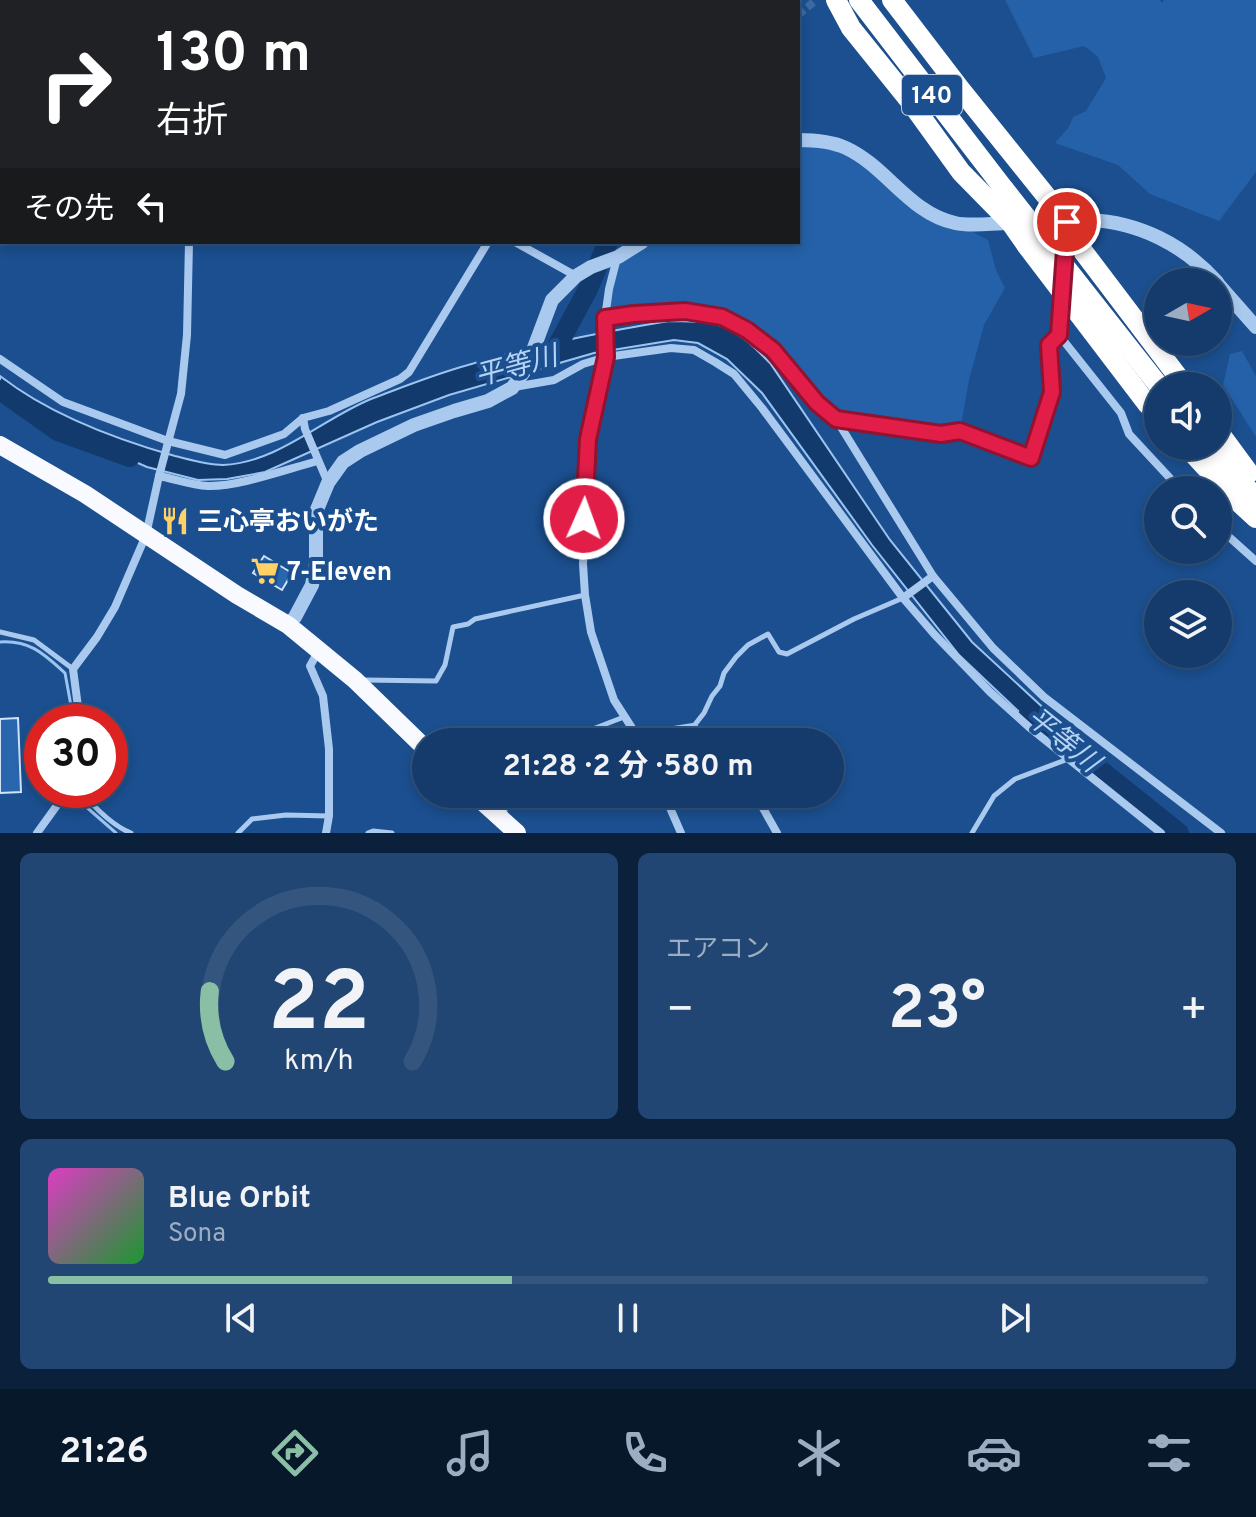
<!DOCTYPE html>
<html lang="ja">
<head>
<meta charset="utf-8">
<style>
  body { margin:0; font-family:Overpass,"Noto Sans JP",sans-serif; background:#214673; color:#f1f3f6; height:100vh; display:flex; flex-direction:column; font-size:30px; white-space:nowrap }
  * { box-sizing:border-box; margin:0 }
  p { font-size:26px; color:#9dadc1 }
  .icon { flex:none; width:44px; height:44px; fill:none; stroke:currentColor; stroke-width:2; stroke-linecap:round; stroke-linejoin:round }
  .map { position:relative; height:833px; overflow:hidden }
  .panel { display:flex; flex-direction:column; gap:20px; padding:20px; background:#0b203b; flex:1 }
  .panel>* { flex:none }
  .hud { position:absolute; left:0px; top:0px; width:800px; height:244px; box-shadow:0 4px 12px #0003,0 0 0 2px #33557e; background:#202124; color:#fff; overflow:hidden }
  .needle { width:52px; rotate:81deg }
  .fabs { position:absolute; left:1144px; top:268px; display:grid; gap:16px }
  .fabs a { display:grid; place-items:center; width:88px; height:88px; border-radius:50%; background:#143b6b; box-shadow:0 4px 12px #0003,0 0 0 2px #33557e; font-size:40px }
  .speed { position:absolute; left:24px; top:704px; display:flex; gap:16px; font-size:40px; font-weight:700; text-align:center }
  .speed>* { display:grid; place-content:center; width:104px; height:104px; border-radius:50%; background:#143b6b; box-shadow:0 4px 12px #0003,0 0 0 2px #33557e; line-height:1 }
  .speed .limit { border:12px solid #d22; background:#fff; color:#111 }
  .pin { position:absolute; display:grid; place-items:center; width:68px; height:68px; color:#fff; margin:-34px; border:4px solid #fff; border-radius:50%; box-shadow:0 2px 8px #0007 }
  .me { position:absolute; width:88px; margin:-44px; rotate:2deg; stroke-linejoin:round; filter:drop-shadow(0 0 6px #0008) }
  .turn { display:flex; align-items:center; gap:28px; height:168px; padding:0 24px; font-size:36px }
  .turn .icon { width:104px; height:104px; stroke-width:2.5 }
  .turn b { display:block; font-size:56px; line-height:68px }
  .then { display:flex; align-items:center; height:76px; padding:0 24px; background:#0003; gap:16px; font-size:30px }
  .big { font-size:60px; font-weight:700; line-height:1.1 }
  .panel .card { flex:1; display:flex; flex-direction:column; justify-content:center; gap:12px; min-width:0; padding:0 28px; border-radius:12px; background:#214673 }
  .panel .dial { align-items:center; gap:0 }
  .dial svg { height:208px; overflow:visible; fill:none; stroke:#33557e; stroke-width:7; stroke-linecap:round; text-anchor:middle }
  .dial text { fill:#f1f3f6; stroke:none }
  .song { display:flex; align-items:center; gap:24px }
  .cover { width:96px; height:96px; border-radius:12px; background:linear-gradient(135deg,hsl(310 70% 55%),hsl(130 70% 35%)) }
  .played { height:8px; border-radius:4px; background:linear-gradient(90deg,#8abfa5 40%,#33557e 40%) }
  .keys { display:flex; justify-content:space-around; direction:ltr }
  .heat { display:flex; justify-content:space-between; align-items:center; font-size:44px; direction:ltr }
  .panel .tiles { flex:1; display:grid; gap:20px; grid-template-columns:1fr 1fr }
  .card:last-child { grid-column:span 2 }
  .trip { position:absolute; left:412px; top:728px; width:432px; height:80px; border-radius:40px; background:#143b6b; box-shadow:0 4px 12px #0003,0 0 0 2px #33557e; font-weight:700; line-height:80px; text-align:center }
  .menu { display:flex; height:128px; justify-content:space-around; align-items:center; background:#08182b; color:#9dadc1 }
  .menu .icon { width:56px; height:56px }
  .menu .on { color:#8abfa5 }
  .menu b { font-size:36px; color:#f1f3f6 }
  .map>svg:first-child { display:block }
  .green { fill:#2461a8 }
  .water { fill:#123a6d; stroke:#9cc4f0; stroke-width:2 }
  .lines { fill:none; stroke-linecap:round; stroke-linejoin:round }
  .stream { stroke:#9cc4f0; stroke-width:3 }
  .river { stroke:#123a6d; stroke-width:20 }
  .building { fill:#2a66ad; stroke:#cfe3fa; stroke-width:2 }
  .minor-tunnel { stroke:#3d69a0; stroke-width:8; stroke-dasharray:8 4; stroke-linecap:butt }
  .service { stroke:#a9c9ee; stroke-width:5 }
  .minor { stroke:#a9c9ee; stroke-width:8 }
  .tertiary { stroke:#a9c9ee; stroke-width:14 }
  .trunk { stroke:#f8faff; stroke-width:18 }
  .motorway { stroke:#fff; stroke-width:20 }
  .motorway-bridge { stroke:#fff; stroke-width:20 }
  .route-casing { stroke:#92132f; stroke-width:20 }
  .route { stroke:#e11d48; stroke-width:14 }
  .labels { text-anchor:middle; stroke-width:8; stroke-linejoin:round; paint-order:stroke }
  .shield { fill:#1b4f8f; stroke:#bbcadd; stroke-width:2 }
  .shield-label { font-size:24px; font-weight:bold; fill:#fff }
  .poi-label { font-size:26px; font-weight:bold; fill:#fff; stroke:#1b4f8f; text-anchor:start }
  .water-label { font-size:28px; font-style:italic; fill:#b5d3f5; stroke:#1b4f8f }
</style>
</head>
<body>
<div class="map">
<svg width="1256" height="833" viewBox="0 0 1256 833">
  <rect width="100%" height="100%" fill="#1b4f8f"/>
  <g class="green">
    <polygon points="1005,0 1160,0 1162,3 1164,0 1256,0 1256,172 1219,221 1150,194 1118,165 1055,143 1069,127 1073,117 1086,111 1106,78 1098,57 1084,46 1034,58"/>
    <polygon points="798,140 831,143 913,203 958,224 988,240 996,270 1005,288 984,325 969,380 960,431 941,434 836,419 773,350 722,317 685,311 605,318 618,257 642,242 798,242"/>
    <polygon points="1242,351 1256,376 1256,437 1223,385 1230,354"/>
  </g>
  <path class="water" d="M669 321C687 322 709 320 726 328 743 335 757 350 770 363L890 540 972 642 1051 715 1050 741 959 655 872 545 762 393 727 359 698 343 674 340 594 353 449 395 377 422 265 472 227 479 198 480 147 467 62 430 0 396V376C50 415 115 439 175 456 191 460 207 465 223 465 277 463 322 419 371 399 403 387 435 374 468 365 533 345 602 332 669 321Z"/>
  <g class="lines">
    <g class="stream">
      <path d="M0 642C30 640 44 654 65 673L74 722"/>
      <polyline points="72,790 76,798 116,833"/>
    </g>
    <g class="river">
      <polyline points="638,0 639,2"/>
      <polyline points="552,356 587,291 608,242"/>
      <polyline points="0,390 58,431 130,457"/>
      <polyline points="1029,713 1179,833"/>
    </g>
  </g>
  <g class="building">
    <polygon points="264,556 292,573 282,590 253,573"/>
    <polygon points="18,718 21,792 0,793 0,719"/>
  </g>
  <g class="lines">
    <polyline class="minor-tunnel" points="798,15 816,0"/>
    <g class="service">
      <polyline points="0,632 34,640 73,669"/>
      <polyline points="364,680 436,681 445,665 453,627 468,624 475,619 585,595"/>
      <polyline points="693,727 704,713 712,696 720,686 724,673 736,657 748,645 768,634 779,652 787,654 854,619 903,598"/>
      <polyline points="559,742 624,717"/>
      <path d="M80 790C94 807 111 825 131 833"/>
      <polyline points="504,816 508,794"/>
      <polyline points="238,833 252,819 286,815 329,816"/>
      <polyline points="368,833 373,831 392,833"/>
      <polyline points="972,833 994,796 1015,779 1068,759"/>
    </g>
    <g class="minor">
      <polyline points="80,0 82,2"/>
      <polyline points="189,0 206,2"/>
      <polyline points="750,0 751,2"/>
      <polyline points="149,2 156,0"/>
      <polyline points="662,2 663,0"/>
      <polyline points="515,242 576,276"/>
      <polyline points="617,258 609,289 605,318 606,357 588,439 583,564 585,595 591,632 614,700 641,742"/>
      <polyline points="605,318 634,314 685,311 722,317 747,330 773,350 817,403 836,419 941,434 960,431 1031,458 1052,392 1049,345 1059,335 1061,299"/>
      <polyline points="1059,335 1121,413 1129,434 1181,490"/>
      <polyline points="0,359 63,402 168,441 225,455 284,434 303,418 329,411 400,379 409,372 488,242"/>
      <polyline points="514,387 554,380 583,364 606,357 671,348 694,350 715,362 734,374 762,408 903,598 934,634 990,692 1030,728 1161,833"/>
      <polyline points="303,418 305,429 328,483"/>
      <polyline points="836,419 933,576 993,648 1044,697 1221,833"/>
      <path d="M159 476C175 479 191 485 208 486 238 487 287 469 318 461"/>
      <polyline points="1218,527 1256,561"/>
      <polyline points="903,598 933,576"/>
      <polyline points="319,650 310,666 323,696 329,749 329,816 326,833"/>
      <polyline points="80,722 73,669 97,637 115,607 146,535 159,476 181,394 187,335 189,242"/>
      <polyline points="645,742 674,730 693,727 716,742"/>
      <polyline points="664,794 681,833"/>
      <polyline points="755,794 777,833"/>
      <polyline points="37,833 68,790"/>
    </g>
    <g class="tertiary">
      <path d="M798 140C814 140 831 141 846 148 887 167 909 213 955 223 972 227 992 223 1010 223 1028 223 1046 223 1064 222 1072 222 1081 219 1089 220 1139 222 1184 245 1217 282"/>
      <polyline points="1218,284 1256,327"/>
      <polyline points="288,625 295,617 312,585 316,562 316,512 328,483 343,462 360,451 414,425 454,411 488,401 512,388 526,369 552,300 576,276 591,267 618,257 642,242"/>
    </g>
    <g class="trunk">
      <polyline points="0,445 85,494 237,595 288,625 355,680 426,749"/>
      <polyline points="474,794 517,833"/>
    </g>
    <g class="motorway">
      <polyline points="836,0 851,28 909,100 961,172 1011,223 1027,246"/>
      <polyline points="859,0 1004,189"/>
      <polyline points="892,0 961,90 1067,222 1082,250 1185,386"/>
      <polyline points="1218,431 1249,473"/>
      <polyline points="1186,446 1233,497 1256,518"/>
      <polyline points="1209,446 1256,498"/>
    </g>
    <g class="motorway-bridge">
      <polyline points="1004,189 1159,386"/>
      <polyline points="1027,246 1148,405"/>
    </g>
  </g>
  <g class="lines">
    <defs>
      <polyline id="route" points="584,519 588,439 606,357 605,318 634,314 685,311 722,317 747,330 773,350 817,403 836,419 941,434 960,431 1031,458 1052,392 1049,345 1059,335 1067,222"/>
    </defs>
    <use href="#route" class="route-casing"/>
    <use href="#route" class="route"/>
  </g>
  <defs>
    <symbol id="restaurant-bare" viewBox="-9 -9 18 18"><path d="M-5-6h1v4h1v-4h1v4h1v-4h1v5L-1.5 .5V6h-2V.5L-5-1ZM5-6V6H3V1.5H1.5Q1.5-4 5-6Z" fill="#ffd166" stroke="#1b4f8f" stroke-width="2.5" paint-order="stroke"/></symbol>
    <symbol id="supermarket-bare" viewBox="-9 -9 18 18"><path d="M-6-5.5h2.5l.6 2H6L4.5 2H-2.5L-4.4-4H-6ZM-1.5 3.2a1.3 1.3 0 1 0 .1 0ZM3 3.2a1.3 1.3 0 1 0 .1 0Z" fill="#ffd166" stroke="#1b4f8f" stroke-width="2.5" paint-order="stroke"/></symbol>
  </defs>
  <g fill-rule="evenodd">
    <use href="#restaurant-bare" x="155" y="501" width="40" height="40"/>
    <use href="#supermarket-bare" x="245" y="551" width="40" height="40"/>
  </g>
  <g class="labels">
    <rect class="shield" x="902" y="75" width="60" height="40" rx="6"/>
    <g class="shield-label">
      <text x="932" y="103">140</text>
    </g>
    <g class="poi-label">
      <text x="197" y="530">三心亭おいがた</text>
      <text x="287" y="580">7-Eleven</text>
    </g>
    <g class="water-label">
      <text transform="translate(516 365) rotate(-15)" y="10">平等川</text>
      <text transform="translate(1064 739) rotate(39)" y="10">平等川</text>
    </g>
  </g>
</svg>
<div class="fabs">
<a><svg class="needle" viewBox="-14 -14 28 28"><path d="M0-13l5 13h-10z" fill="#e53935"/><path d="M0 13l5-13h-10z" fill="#9dadc1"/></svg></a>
<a><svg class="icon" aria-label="sound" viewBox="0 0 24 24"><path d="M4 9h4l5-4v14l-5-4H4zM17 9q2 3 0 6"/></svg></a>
<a><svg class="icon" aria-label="search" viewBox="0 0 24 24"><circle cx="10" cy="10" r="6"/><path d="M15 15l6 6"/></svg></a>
<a><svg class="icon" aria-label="layers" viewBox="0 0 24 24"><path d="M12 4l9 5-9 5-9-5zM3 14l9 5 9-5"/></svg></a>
</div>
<div class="speed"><div class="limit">30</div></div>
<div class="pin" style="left:1067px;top:222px;background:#d93025"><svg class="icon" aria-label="arrive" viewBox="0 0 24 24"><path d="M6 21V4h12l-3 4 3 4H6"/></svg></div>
<svg class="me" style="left:584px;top:519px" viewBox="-20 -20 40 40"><circle r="17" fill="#e11d48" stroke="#fff" stroke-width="3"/><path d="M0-11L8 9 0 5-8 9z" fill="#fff"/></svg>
<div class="trip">21:28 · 2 分 · 580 m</div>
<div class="hud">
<div class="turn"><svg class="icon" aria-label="right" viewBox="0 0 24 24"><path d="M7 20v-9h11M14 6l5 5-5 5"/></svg><div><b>130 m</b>右折</div></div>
<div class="then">その先<svg class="icon" aria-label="left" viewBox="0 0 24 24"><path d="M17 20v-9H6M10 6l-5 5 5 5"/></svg></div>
</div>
</div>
<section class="panel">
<div class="tiles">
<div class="card dial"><svg viewBox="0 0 100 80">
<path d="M14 69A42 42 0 1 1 86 69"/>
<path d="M14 69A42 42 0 0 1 8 42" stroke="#8abfa5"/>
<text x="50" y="56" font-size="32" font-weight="700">22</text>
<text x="50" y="72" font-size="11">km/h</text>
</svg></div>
<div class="card"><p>エアコン</p>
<div class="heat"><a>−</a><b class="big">23°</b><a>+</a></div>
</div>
<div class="card">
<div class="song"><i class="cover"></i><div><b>Blue Orbit</b><p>Sona</p></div></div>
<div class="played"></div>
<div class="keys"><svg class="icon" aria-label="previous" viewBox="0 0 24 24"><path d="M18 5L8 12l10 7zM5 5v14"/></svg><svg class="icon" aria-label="pause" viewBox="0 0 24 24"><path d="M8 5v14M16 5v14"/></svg><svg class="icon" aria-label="next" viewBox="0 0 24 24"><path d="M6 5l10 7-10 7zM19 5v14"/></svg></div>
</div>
</div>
</section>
<nav class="menu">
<b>21:26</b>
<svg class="icon on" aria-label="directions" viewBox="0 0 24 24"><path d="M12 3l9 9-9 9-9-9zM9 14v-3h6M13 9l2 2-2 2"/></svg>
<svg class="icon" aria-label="music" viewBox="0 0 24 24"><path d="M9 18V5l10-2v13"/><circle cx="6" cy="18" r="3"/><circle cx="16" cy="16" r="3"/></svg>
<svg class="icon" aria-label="phone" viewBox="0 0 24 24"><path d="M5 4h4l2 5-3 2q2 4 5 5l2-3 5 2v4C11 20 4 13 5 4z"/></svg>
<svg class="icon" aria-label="climate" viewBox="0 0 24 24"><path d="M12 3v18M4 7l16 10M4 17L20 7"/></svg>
<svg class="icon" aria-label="car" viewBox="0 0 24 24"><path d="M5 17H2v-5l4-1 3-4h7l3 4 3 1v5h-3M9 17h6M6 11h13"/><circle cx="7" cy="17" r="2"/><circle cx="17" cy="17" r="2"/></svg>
<svg class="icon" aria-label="filters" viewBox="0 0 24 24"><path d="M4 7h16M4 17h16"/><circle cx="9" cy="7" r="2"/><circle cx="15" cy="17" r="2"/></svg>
</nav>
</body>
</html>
